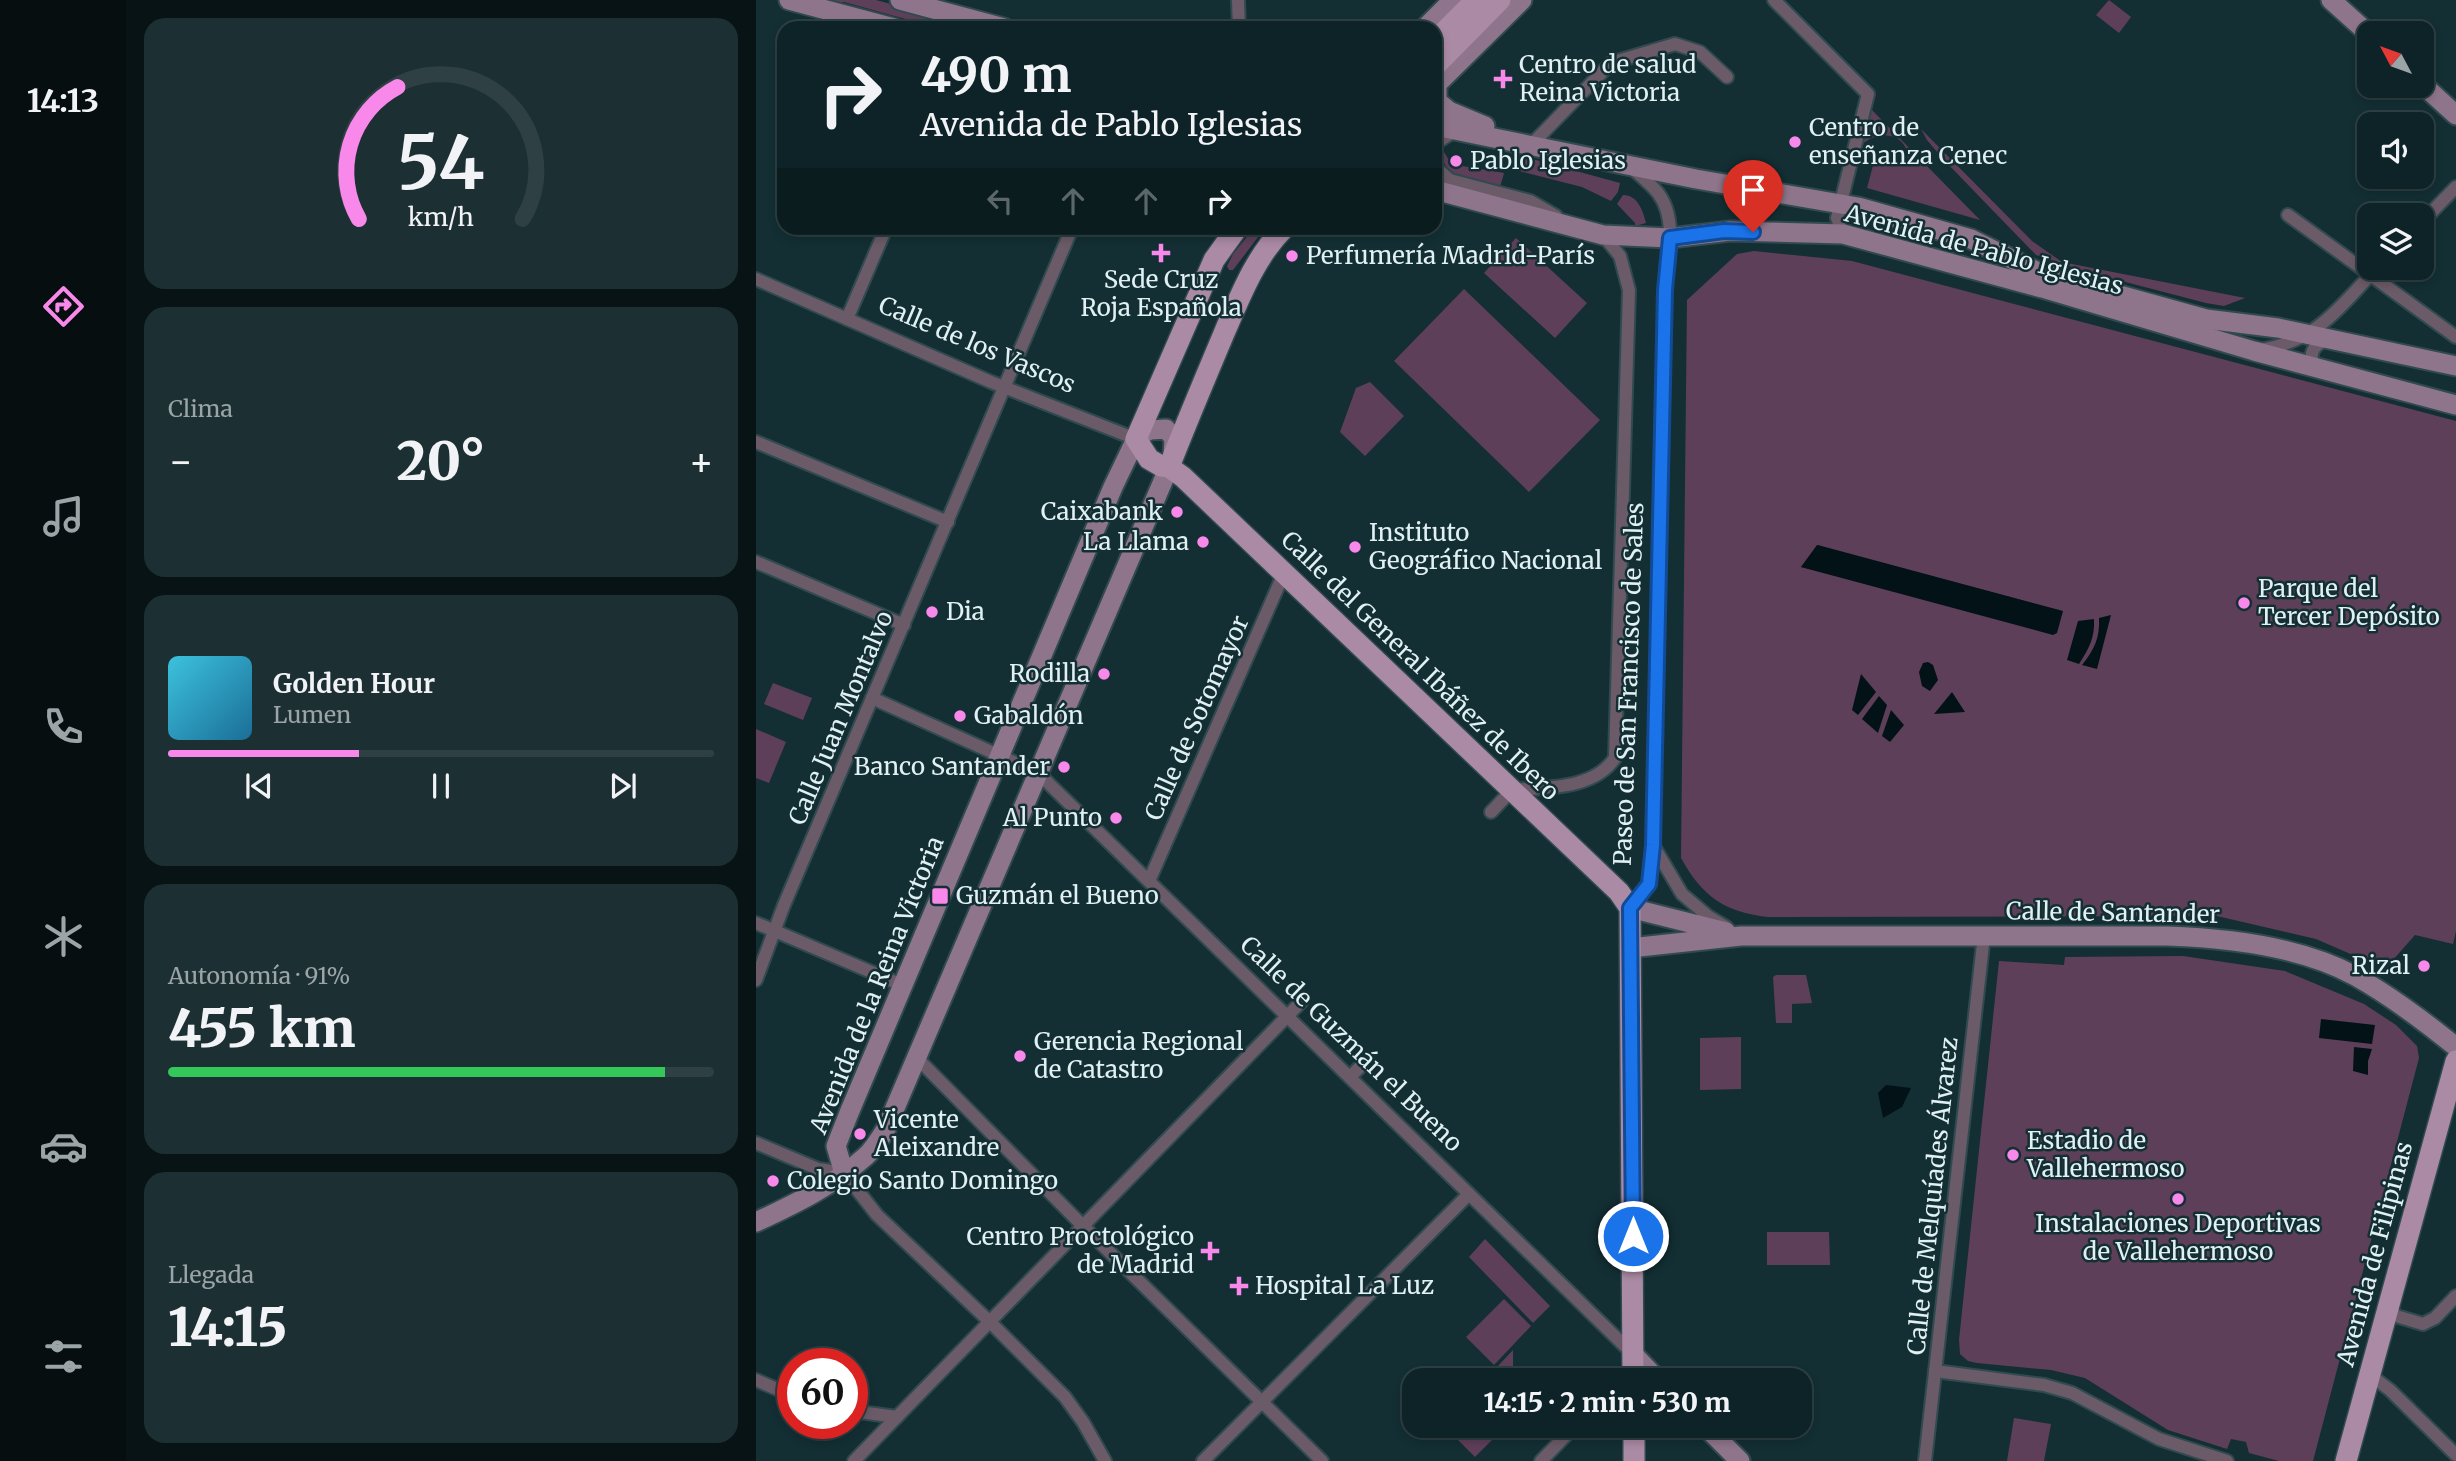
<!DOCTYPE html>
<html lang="es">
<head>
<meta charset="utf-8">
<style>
  body { margin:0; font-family:Merriweather,serif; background:#1c2f33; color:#f1f3f6; height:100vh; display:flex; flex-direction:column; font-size:26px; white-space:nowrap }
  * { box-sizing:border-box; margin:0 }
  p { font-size:23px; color:#9ba4a7 }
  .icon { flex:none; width:38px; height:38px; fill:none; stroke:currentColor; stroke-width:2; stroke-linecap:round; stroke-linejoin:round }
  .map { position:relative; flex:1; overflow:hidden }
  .side { display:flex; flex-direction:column; gap:18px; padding:18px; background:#081315; width:630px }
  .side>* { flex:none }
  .banner { position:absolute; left:21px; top:21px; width:665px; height:214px; border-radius:21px; box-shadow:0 4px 10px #0003,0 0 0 2px #2e4044; background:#0e2327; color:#f1f3f6; overflow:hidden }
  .needle { width:46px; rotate:311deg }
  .tools { position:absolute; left:1601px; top:21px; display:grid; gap:14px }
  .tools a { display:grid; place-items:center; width:77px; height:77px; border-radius:14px; background:#0e2327; box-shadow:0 4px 10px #0003,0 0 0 2px #2e4044; font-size:35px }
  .speed { position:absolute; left:21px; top:1348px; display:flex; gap:14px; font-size:35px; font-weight:700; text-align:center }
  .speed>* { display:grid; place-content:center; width:91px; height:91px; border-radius:50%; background:#0e2327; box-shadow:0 4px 10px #0003,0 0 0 2px #2e4044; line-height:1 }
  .speed .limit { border:10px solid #d22; background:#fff; color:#111 }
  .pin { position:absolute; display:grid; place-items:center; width:60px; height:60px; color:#fff; margin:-72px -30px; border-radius:50% 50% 50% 0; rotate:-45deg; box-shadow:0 0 7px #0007 }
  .pin .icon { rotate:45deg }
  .me { position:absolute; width:77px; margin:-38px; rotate:0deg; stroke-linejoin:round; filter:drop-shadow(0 0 5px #0008) }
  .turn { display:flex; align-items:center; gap:24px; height:147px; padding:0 28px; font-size:32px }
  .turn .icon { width:91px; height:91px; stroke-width:2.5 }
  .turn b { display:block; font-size:49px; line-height:60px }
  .lanes { display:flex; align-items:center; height:66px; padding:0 28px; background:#0003; justify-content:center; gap:35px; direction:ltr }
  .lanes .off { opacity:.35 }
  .big { font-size:52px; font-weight:800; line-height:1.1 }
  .side .tile { flex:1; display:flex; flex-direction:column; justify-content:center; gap:10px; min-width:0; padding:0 24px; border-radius:21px; background:#1c2f33 }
  .side .dial { align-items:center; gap:0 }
  .dial svg { height:182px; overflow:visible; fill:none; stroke:#2e4044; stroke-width:7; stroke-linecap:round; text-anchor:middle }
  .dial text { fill:#f1f3f6; stroke:none }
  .song { display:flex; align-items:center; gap:21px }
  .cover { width:84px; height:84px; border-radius:10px; background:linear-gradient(135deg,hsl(190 70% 55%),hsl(200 70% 35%)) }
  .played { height:7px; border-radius:4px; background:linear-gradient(90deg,#f888e9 35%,#2e4044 35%) }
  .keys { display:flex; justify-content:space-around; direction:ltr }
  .heat { display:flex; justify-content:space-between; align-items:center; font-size:38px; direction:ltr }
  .charge { height:10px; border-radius:5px; background:linear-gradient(90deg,#34c759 91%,#2e4044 0) }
  .trip { position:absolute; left:646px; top:1368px; width:410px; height:70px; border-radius:21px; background:#0e2327; box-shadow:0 4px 10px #0003,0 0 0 2px #2e4044; font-weight:800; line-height:70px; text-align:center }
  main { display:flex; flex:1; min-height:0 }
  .tabs { display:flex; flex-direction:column; width:126px; justify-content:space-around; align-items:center; background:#060e10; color:#9ba4a7 }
  .tabs .icon { width:49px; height:49px }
  .tabs .on { color:#f888e9 }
  .tabs b { font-size:32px; color:#f1f3f6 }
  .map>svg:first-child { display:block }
  .green { fill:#5e3f59; fill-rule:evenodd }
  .water { fill:#021216 }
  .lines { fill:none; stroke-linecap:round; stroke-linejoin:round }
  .street-casing { stroke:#304a4f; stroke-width:16 }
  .secondary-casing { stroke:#304a4f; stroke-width:23 }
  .primary-casing { stroke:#304a4f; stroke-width:24 }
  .street { stroke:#6b5b68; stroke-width:12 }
  .secondary { stroke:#8f758b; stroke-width:19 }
  .primary { stroke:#ab8aa5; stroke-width:21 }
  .route-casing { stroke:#114b97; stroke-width:18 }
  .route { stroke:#1a73e8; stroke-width:12 }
  .poi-dot { fill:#f888e9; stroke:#132f34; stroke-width:2.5 }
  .labels { text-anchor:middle; stroke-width:5; stroke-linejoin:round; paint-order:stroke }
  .poi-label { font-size:24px; fill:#e0f0f3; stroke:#132f34; text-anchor:start }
  .street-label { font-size:24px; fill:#e0f0f3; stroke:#132f34 }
</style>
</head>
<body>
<main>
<nav class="tabs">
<b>14:13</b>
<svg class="icon on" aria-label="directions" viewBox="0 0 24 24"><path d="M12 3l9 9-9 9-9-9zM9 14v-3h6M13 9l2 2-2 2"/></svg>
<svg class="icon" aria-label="music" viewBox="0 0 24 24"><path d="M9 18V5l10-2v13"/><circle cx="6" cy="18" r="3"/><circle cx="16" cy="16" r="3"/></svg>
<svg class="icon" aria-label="phone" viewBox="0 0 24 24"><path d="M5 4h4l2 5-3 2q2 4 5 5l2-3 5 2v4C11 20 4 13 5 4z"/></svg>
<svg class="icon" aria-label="climate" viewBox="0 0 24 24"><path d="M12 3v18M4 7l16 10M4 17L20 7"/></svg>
<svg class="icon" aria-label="car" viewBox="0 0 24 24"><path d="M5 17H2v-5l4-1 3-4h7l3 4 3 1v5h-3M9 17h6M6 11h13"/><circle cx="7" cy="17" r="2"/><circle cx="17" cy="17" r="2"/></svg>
<svg class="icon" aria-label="filters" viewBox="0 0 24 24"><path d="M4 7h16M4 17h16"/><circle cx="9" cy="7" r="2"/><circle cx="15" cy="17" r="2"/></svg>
</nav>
<section class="side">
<div class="tile dial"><svg viewBox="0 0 100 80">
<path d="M14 69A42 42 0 1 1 86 69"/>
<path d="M14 69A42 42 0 0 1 31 11" stroke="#f888e9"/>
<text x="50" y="56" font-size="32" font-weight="700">54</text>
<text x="50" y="72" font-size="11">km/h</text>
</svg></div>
<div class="tile"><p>Clima</p>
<div class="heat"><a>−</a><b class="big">20°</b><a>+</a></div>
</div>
<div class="tile">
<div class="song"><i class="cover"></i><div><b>Golden Hour</b><p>Lumen</p></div></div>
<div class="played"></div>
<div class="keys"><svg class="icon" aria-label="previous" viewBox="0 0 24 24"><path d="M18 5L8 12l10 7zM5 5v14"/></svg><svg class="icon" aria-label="pause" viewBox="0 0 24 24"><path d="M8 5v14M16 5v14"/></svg><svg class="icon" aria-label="next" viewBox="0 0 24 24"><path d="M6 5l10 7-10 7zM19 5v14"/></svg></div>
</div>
<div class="tile"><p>Autonomía · 91%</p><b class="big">455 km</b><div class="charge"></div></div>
<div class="tile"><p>Llegada</p><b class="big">14:15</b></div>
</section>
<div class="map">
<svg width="1700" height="1461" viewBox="0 0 1700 1461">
  <rect width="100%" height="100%" fill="#132f34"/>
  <g class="green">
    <polygon points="72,0 120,0 195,20 202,28 182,28 88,2 71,2"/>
    <polygon points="1353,0 1375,17 1363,33 1340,15"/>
    <path d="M1114 108 1224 220 1111 188 1119 158 1151 166C1157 135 1126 127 1105 145Z"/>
    <polygon points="1165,129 1276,241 1306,262 1489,298 1468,306 1450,303 1331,272 1280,255 1187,159 1171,140"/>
    <polygon points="687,150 695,164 697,156 707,158 706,166 748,173 744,187 695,173 686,160"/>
    <polygon points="762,155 864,183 862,192 855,201 826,187 759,170"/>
    <path d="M867 195C882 195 887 211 890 223L879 226V223L861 204Z"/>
    <polygon points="498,228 509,228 477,270 473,270 471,266 477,254"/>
    <polygon points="760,238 831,303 799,338 728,273"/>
    <path d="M998 251 1096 261 1700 421V931L1697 944 1659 935 1629 969 1560 939 1461 916 1012 917C968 912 946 896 925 858L931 300 981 254ZM1062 545 1306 611 1300 633 1045 567Z"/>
    <polygon points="708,289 844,420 773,492 638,361"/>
    <polygon points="614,382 648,416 609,456 584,432 600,388"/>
    <polygon points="123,626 129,628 109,678 103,675"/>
    <polygon points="17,683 56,698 47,720 8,704"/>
    <polygon points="0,729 30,742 13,783 0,778"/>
    <polygon points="1427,956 1529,971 1608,1004 1640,1025 1661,1046 1663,1058 1557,1461 1523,1461 1493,1453 1490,1442 1475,1439 1471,1449 1412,1430 1329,1378 1295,1370 1221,1363 1212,1361 1204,1354 1203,1340 1243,961 1308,965 1309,957"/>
    <polygon points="1020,975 1050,975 1056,1003 1036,1004 1036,1023 1020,1023 1017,977"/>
    <polygon points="985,1037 985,1089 944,1090 944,1038"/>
    <polygon points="1011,1232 1073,1232 1074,1265 1011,1265"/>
    <polygon points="729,1239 794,1306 777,1323 713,1257"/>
    <polygon points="748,1299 775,1326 738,1365 710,1337"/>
    <polygon points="757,1350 757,1381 728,1381"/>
    <polygon points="1258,1418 1295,1424 1288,1461 1251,1461"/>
    <polygon points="688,1426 746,1426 748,1428 719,1457"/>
  </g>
  <g class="water">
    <polygon points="1061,545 1307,611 1301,633 1297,635 1045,567"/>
    <path d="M1355 615 1341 669 1326 665C1338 650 1344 638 1343 618Z"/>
    <path d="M1338 619C1339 638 1333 648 1323 664L1311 660 1322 621Z"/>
    <polygon points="1172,662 1177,665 1182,680 1174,691 1166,686 1163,672 1167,663"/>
    <polygon points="1105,674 1120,692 1102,715 1096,710"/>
    <polygon points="1196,692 1209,712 1178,714"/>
    <polygon points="1123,696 1131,705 1122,733 1106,719"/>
    <polygon points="1135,710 1148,725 1134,742 1126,736"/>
    <polygon points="1565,1019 1619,1025 1616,1044 1563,1038"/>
    <polygon points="1598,1047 1616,1049 1612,1061 1612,1075 1597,1071"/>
    <polygon points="1130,1085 1155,1088 1146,1107 1127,1118 1122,1093"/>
  </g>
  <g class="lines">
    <defs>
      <g id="street">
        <polyline points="482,0 483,28"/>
        <polyline points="1018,0 1112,94 1081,218 1087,234"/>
        <polyline points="679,144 701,129"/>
        <polyline points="776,144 855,63 919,44 944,52 971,77"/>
        <path d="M874 166C883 175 894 183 902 193 922 219 912 260 909 290L897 845 893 884 874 908"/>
        <polyline points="679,167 694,180 774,201 800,216"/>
        <polyline points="1532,215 1700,337"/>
        <polyline points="1666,222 1700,187"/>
        <polyline points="0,279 235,382 380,439"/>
        <polyline points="91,319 130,228"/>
        <path d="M1505 350C1563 340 1583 307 1621 268"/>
        <path d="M1558 368C1553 353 1556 347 1569 340"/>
        <polyline points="0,442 192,522"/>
        <polyline points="0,562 148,625"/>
        <polyline points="116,698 282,773 877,1354"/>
        <path d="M735 812 756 790C791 787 837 790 859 758L873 290 864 256 847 235"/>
        <polyline points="897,845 926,894 953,917 970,927"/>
        <polyline points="393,881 528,573"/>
        <polyline points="0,923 146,985"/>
        <polyline points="0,980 28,905 316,228"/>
        <polyline points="160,1057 326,1225 566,1461"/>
        <polyline points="594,1077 609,1062"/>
        <polyline points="0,1143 62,1169 88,1173 121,1215 233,1321 309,1397 327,1422 349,1461"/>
        <polyline points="1632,1305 1640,1316 1667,1324 1679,1318 1700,1296"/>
        <polyline points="1179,1371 1288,1385 1316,1393 1403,1439 1471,1461"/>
        <polyline points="1613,1374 1634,1390 1700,1455"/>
        <polyline points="0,1380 37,1396"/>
        <polyline points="96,1411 141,1417"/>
        <polyline points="98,1461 546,1001"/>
        <polyline points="447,1461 713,1194"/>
        <polyline points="785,1461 819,1426"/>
        <polyline points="1169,1461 1228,935"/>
      </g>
      <g id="secondary">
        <polyline points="33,0 138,28"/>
        <polyline points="144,0 248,28"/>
        <polyline points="1575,0 1614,35"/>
        <polyline points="669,28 697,0"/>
        <polyline points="681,84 681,101 693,111 729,126"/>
        <polyline points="1666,84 1700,115"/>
        <polyline points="679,86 766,0"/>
        <polyline points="679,126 940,179 1102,207 1215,239 1284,273 1450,319 1522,328 1700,366"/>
        <polyline points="679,190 847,235 914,238 974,231 1087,234 1286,288 1498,351 1700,405"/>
        <polyline points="381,436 394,430 410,429 418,438 417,456"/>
        <polyline points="874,908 970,932"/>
        <path d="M874 948 985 936H1411C1471 938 1546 947 1599 976 1635 996 1668 1021 1700 1047"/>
        <polyline points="88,1173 80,1146 93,1113 357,487 380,439"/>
        <path d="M0 1222C39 1204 78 1185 110 1156 118 1149 124 1138 130 1129L413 467"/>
        <polyline points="877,1354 903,1381"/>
        <polyline points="949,1426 984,1461"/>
      </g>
      <g id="primary">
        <polyline points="679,41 720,0"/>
        <polyline points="679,66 744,0"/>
        <polyline points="481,228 458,260 380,439 393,459 405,466 413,467 427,477 863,892 874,908 877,1381"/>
        <path d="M413 467C431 421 450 376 469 331 485 294 500 256 528 228"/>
        <polyline points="878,1426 878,1461"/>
        <polyline points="1590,1461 1700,1061"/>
      </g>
    </defs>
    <use href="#street" class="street-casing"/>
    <use href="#secondary" class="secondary-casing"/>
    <use href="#primary" class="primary-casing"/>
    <use href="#street" class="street"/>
    <use href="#secondary" class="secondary"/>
    <use href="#primary" class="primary"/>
  </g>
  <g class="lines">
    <defs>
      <polyline id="route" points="877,1236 874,908 893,884 897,845 909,290 914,238 968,231 997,232"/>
    </defs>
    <use href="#route" class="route-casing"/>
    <use href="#route" class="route"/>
  </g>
  <g class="poi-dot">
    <path d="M743.5 68.5h7v7h7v7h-7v7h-7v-7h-7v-7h7z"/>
    <circle cx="1039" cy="142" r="7"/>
    <circle cx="700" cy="161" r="7"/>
    <path d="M401.5 242.5h7v7h7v7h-7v7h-7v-7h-7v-7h7z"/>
    <circle cx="536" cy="256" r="7"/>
    <circle cx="421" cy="512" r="7"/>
    <circle cx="447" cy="542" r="7"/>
    <circle cx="599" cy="547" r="7"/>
    <circle cx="1488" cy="603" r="7"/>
    <circle cx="176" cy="612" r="7"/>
    <circle cx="348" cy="674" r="7"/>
    <circle cx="204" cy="716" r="7"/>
    <circle cx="308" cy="767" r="7"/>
    <circle cx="360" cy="818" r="7"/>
    <rect x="175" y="887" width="18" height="18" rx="3.5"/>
    <circle cx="1668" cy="966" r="7"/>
    <circle cx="264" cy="1056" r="7"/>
    <circle cx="104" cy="1134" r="7"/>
    <circle cx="1257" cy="1155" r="7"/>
    <circle cx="17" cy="1181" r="7"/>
    <circle cx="1422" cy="1199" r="7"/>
    <path d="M450.5 1240.5h7v7h7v7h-7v7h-7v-7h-7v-7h7z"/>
    <path d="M479.5 1275.5h7v7h7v7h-7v7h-7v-7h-7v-7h7z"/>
  </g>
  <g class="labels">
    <g class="poi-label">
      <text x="763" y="73">Centro de salud<tspan x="763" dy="28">Reina Victoria</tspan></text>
      <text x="1053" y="136">Centro de<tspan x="1053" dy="28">enseñanza Cenec</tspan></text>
      <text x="714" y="169">Pablo Iglesias</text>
      <text x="550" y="264">Perfumería Madrid-París</text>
      <text x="405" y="288" text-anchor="middle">Sede Cruz<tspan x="405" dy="28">Roja Española</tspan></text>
      <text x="407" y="520" text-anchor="end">Caixabank</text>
      <text x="613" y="541">Instituto<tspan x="613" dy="28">Geográfico Nacional</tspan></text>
      <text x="433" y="550" text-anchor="end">La Llama</text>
      <text x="1502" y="597">Parque del<tspan x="1502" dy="28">Tercer Depósito</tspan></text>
      <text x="190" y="620">Dia</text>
      <text x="334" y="682" text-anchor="end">Rodilla</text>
      <text x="218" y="724">Gabaldón</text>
      <text x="294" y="775" text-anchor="end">Banco Santander</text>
      <text x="346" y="826" text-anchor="end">Al Punto</text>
      <text x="200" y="904">Guzmán el Bueno</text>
      <text x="1654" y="974" text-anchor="end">Rizal</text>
      <text x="278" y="1050">Gerencia Regional<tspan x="278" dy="28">de Catastro</tspan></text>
      <text x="118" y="1128">Vicente<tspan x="118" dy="28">Aleixandre</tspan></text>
      <text x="1271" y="1149">Estadio de<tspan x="1271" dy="28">Vallehermoso</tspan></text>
      <text x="31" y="1189">Colegio Santo Domingo</text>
      <text x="1422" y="1232" text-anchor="middle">Instalaciones Deportivas<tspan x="1422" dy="28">de Vallehermoso</tspan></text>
      <text x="438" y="1245" text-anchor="end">Centro Proctológico<tspan x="438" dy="28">de Madrid</tspan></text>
      <text x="499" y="1294">Hospital La Luz</text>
    </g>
    <g class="street-label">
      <text transform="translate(1228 250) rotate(15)" y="8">Avenida de Pablo Iglesias</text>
      <text transform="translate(221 345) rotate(23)" y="8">Calle de los Vascos</text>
      <text transform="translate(664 666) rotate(44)" y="8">Calle del General Ibáñez de Ibero</text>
      <text transform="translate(873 684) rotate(-88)" y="8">Paseo de San Francisco de Sales</text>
      <text transform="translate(85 718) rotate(-67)" y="8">Calle Juan Montalvo</text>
      <text transform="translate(441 718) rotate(-66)" y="8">Calle de Sotomayor</text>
      <text transform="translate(1357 913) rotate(1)" y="8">Calle de Santander</text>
      <text transform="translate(121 985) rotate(-68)" y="8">Avenida de la Reina Victoria</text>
      <text transform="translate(595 1044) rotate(44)" y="8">Calle de Guzmán el Bueno</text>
      <text transform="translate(1177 1196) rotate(-84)" y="8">Calle de Melquíades Álvarez</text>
      <text transform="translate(1619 1254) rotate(-75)" y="8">Avenida de Filipinas</text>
    </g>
  </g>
</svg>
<div class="tools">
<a><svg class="needle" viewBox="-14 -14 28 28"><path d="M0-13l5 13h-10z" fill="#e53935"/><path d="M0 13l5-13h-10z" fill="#9ba4a7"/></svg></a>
<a><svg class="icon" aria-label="sound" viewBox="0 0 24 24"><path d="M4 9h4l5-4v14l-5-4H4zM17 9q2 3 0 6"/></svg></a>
<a><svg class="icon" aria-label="layers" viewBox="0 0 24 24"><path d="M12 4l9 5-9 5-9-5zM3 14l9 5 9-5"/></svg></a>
</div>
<div class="speed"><div class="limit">60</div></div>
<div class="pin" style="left:997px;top:232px;background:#d93025"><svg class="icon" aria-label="arrive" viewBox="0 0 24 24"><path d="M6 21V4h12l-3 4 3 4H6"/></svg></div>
<svg class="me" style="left:877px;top:1236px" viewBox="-20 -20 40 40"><circle r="17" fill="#1a73e8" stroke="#fff" stroke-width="3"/><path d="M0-11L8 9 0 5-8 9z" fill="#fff"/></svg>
<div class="trip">14:15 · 2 min · 530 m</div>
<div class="banner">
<div class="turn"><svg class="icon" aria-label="right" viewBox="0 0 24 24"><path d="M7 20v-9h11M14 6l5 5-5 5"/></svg><div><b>490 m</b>Avenida de Pablo Iglesias</div></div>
<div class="lanes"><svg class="icon off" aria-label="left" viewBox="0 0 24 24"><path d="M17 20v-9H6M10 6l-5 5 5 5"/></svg><svg class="icon off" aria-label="ahead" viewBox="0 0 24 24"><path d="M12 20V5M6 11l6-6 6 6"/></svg><svg class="icon off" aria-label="ahead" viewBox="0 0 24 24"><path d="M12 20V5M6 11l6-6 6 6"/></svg><svg class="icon" aria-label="right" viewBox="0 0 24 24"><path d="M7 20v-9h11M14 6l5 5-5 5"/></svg></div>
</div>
</div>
</main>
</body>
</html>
